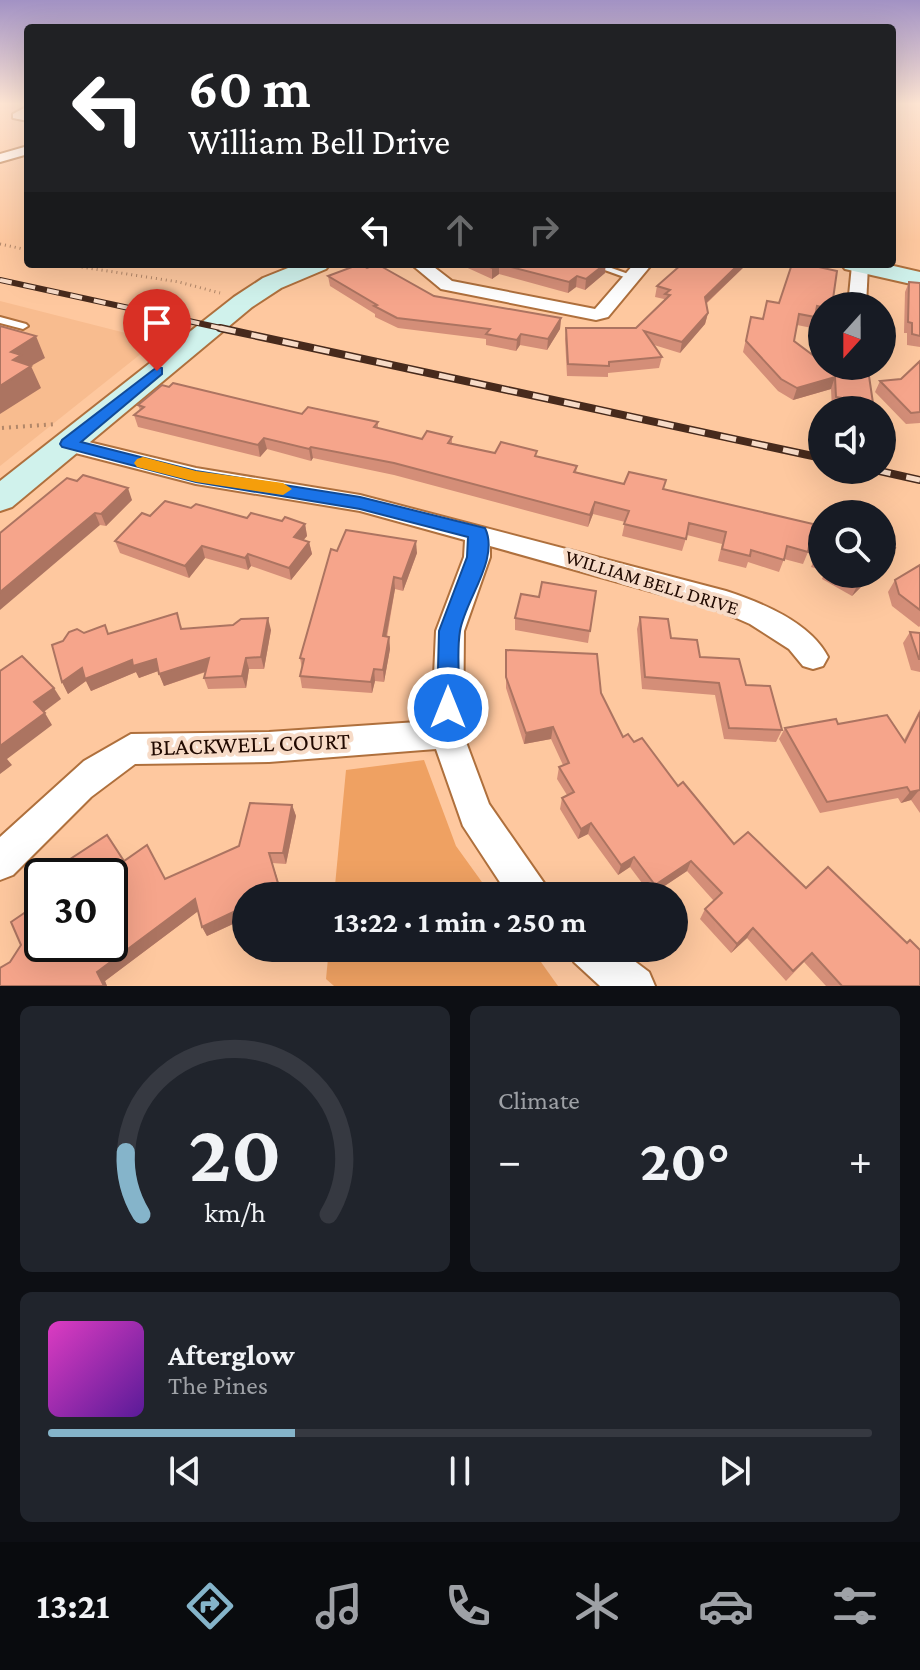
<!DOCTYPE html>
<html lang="en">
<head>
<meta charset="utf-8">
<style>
  body { margin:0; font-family:"Crimson Pro",serif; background:#20242c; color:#f1f3f6; height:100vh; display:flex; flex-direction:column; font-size:30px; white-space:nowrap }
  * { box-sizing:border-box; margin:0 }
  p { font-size:26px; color:#9ea1a6 }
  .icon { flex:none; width:44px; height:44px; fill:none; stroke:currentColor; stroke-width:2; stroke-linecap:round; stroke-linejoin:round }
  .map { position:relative; height:986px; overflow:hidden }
  .details { display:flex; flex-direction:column; gap:20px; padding:20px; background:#0d0f14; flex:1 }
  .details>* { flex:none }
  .guide { position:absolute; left:24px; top:24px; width:872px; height:244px; border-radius:8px; box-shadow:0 8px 32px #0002; background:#202124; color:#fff; overflow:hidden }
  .needle { width:52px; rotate:201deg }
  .controls { position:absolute; left:808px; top:292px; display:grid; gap:16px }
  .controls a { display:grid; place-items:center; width:88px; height:88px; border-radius:50%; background:#171b24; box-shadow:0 8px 32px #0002; font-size:40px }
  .speed { position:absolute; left:24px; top:858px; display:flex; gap:16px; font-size:40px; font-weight:700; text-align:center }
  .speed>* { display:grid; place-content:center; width:104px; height:104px; border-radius:50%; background:#171b24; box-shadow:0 8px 32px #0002; line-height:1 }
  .speed .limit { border:4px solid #111; border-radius:12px; background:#fff; color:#111 }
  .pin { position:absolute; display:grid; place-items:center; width:68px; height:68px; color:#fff; margin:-82px -34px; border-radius:50% 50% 50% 0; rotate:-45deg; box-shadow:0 0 8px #0007 }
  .pin .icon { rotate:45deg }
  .me { position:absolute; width:88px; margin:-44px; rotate:0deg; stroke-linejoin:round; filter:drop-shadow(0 0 6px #0008) }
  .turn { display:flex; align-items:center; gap:28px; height:168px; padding:0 32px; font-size:36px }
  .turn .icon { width:104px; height:104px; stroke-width:2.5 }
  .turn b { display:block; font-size:56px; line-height:68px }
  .lanes { display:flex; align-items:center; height:76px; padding:0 32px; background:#0003; justify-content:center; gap:40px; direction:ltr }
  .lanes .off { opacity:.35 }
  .big { font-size:60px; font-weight:700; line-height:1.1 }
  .details .widget { flex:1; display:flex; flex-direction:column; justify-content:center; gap:12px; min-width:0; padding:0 28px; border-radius:12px; background:#20242c }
  .details .dial { align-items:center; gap:0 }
  .dial svg { height:208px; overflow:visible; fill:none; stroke:#363941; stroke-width:7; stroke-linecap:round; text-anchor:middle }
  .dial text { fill:#f1f3f6; stroke:none }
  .song { display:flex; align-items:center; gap:24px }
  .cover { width:96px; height:96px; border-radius:12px; background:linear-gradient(135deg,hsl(310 70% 55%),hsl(270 70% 35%)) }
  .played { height:8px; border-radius:4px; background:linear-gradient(90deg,#85b4ca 30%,#363941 30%) }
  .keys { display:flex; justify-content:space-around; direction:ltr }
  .heat { display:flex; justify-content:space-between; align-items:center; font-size:44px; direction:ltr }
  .details .tiles { flex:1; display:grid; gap:20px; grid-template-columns:1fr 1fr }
  .widget:last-child { grid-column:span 2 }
  .trip { position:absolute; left:232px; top:882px; width:456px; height:80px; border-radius:40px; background:#171b24; box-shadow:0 8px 32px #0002; font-weight:700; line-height:80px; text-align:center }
  .tabs { display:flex; height:128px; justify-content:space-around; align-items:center; background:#090b0e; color:#9ea1a6 }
  .tabs .icon { width:56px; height:56px }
  .tabs .selected { color:#85b4ca }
  .tabs b { font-size:36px; color:#f1f3f6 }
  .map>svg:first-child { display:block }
  .built { fill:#f8bc8f }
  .green { fill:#efa162 }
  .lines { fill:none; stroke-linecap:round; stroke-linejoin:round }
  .lane-casing { stroke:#af703d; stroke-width:4 }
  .street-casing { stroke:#af703d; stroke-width:4 }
  .secondary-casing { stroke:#af703d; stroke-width:4 }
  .path-far1 { stroke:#b28769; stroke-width:3; stroke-dasharray:1 4; stroke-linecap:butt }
  .path { stroke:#b28769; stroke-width:4; stroke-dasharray:2 5; stroke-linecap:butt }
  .lane { fill:#fff; fill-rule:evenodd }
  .street { fill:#fff; fill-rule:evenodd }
  .secondary { fill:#d0f2ec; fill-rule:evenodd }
  .rail-far1-casing { stroke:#472a1c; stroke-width:6 }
  .rail-casing { stroke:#472a1c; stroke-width:8 }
  .rail-far1 { stroke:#f7dbc7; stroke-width:4; stroke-dasharray:12; stroke-linecap:butt }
  .rail { stroke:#f7dbc7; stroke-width:5; stroke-dasharray:16; stroke-linecap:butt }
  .wall { fill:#d48e78 }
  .shaded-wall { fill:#ac7461 }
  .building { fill:#f6a58b; stroke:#ac7461; stroke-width:2 }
  .route { fill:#1a73e8; stroke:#114b97; stroke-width:2 }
  .slow { fill:#f59e0b }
  .labels { text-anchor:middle; stroke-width:8; stroke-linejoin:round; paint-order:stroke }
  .street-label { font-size:20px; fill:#200900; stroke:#f7dbc7 }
  .near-street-label { font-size:24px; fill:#200900; stroke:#f7dbc7 }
</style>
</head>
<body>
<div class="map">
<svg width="920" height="986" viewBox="0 0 920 986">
  <rect width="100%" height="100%" fill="#fec89f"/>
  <polygon class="built" points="0,301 157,341 0,466"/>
  <g class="green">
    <polygon points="424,760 456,846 492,896 334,896 346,770"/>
    <polygon points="329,948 531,948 558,986 334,986 326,979"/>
  </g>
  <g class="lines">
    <defs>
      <g id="lane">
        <polygon points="588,264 600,264 634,276 627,278"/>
        <polygon points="0,317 26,324 28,326 23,329 0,323"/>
      </g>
      <g id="street">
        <polygon points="28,106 28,121 13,118 13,114"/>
        <polygon points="28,146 28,154 0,162 0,154"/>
        <polygon points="411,264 430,264 452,281 595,309 634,264 652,264 608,317 596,320 441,289"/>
        <polygon points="852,265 868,265 866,306 848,306"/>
        <path d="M68 437 196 468 360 495 726 591C762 603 810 622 828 657L823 666 813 669 803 666 789 649 750 624 718 610 490 546V557L464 631 463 734 489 804 544 883 550 896H509L463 826 436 749 269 762 135 764 91 797 13 875 0 880V837L84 761 131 734 269 732 432 721 436 631 464 557 465 540 360 511 196 484 60 449 57 444 60 439Z"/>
        <polygon points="568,948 617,948 649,972 655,986 600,986 574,962"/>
      </g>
      <g id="secondary">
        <polygon points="298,264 330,264 326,269 281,288 252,307 12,507 0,511 0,481 234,297 263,278"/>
        <polygon points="841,264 885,264 920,272 920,286 845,269"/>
      </g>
    </defs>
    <use href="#lane" class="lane-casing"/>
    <use href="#street" class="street-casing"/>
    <use href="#secondary" class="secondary-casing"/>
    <g class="path-far1">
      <polyline points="0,244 28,250"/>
      <polyline points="62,264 179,282 220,293"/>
    </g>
    <polyline class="path" points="2,428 57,424"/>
    <use href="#lane" class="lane"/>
    <use href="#street" class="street"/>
    <use href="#secondary" class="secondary"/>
    <defs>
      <polyline id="rail-far1" points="0,280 230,330"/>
      <g id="rail">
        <polyline points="220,328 822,458"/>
        <polyline points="875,470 920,480"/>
      </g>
    </defs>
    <use href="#rail-far1" class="rail-far1-casing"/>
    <use href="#rail" class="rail-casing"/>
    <use href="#rail-far1" class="rail-far1"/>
    <use href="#rail" class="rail"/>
  </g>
  <g class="wall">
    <polygon points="459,264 606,264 605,273 585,290 576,287 568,293 499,274 492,279"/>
    <polygon points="682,264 747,264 706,304 708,313 705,324 680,353 654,345 662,357 659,368 608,373 608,377 567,376 565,339 566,328 636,328 664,301 664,299 655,297 657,286"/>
    <polygon points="367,268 434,296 561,318 560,329 547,350 520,345 516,351 486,345 486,339 398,328 375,317 375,314 330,286 328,276"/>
    <polygon points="909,282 920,283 920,347 907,345 907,333 904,333 905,292"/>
    <polygon points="822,306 822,319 815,317 812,328 797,325 794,341 873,403 870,410 840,410 832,409 831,389 793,400 778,391 743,352 751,317 762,319"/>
    <polygon points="920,361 920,423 906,424 875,392 880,381 901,379"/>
    <polygon points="138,405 302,414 378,422 378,428 422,439 452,437 452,444 495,453 537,456 577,466 576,473 624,484 664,489 808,552 803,564 784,559 779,572 748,562 746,568 718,561 722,544 687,535 682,551 622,536 625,522 593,514 588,527 394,475 313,458 311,461 267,449 260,457 138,427 134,415 140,410"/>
    <polygon points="67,478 132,500 106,526 100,525"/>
    <polygon points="191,508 247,518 305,524 307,536 303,540 309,542 312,554 291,580 251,566 248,570 205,558 189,578 120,553 115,541 150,516"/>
    <polygon points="822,549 822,570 811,567 816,555"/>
    <polygon points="337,551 417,553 403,591 395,589 387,637 389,637 390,649 384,682 375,681 372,693 302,688 300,676 302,668 300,658"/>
    <polygon points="920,565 920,626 919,627 892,606 888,592 895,580"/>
    <polygon points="824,574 874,574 852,596 822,579"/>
    <polygon points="596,591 588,643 515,630 515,618 539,597"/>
    <polygon points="640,617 671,638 746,685 782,730 776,742 724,739 715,695 642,689 637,629"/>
    <polygon points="181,625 182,629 271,630 264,669 249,669 246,688 208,689 204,678 206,672 164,686 158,671 139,678 136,672 91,691 86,681 68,694 62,682 109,634"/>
    <polygon points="910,632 920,633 920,672 911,670 903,643"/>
    <polygon points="506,650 601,693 623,737 634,742 734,844 806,888 920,986 826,986 804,962 786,981 747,938 731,953 700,919 705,909 714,901 687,871 651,895 630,867 618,875 588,834 578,839 560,809 562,798 567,795 557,779 559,767 563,765 551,739 524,744 506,688"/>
    <polygon points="920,709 920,813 911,800 901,803 898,798 820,813 779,739 785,728 838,724 904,740"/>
    <polygon points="292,805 296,816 286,864 272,863 246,896 246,918 207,936 202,927 198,911 105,981 107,986 0,986 124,861 166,879 239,846"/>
  </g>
  <g class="shaded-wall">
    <polygon points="499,264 499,274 492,279 492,268"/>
    <polygon points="605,264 605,273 585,290 586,279"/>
    <polygon points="739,264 747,264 702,307 705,297"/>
    <polygon points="577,276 576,287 568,293 569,282"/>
    <polygon points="708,313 705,324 680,353 682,342"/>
    <polygon points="561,318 560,329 547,350 548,339"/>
    <polygon points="521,334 520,345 516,351 517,340"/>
    <polygon points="36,336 45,358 31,366 41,388 0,414 0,386 11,352"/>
    <polygon points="835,377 831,389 793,400 797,388"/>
    <polygon points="264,438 267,449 260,457 258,445"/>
    <polygon points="311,447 313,458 311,461 309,449"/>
    <polygon points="128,488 132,500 106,526 101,514"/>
    <polygon points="595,502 593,514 588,527 590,515"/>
    <polygon points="95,513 100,525 0,610 0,592"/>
    <polygon points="305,524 307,536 296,549 294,537"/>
    <polygon points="416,541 417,553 403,591 402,579"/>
    <polygon points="309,542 312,554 291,580 289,568"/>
    <polygon points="202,546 205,558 189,578 185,566"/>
    <polygon points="895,548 889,560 882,567 882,561"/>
    <polygon points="248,554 251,566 248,570 245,558"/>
    <polygon points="868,574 874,574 852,596 858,584"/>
    <polygon points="394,577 395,589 384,648 383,636"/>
    <polygon points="268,618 271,630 264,669 261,657"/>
    <polygon points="389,637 390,649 384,682 383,670"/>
    <polygon points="209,658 213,669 164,686 159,674"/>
    <polygon points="246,658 249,669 246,688 242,676"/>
    <polygon points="156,659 161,670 139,678 136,672 91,691 86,681 68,694 62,682 82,668 132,660"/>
    <polygon points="374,669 375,681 372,693 371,682"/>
    <polygon points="54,688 61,699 41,714 34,702"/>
    <polygon points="45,713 52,725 7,759 12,765 0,774 0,746"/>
    <polygon points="553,727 551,739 524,744 526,733"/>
    <polygon points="920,789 911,800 901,803 910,792"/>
    <polygon points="292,805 296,816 286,864 283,853"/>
    <polygon points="591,823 588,834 578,839 581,829"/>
    <polygon points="269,853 283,896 267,896"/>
    <polygon points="634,857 630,867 618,875 621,865"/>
    <polygon points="691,861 687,871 651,895 655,885"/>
    <polygon points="195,899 201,909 105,981 107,986 104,986 97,972"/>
    <polygon points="246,906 246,918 207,936 202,927"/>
    <polygon points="753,928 747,938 731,953 737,944"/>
  </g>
  <g class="building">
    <polygon points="360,264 367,268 377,264 434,296 561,318 548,339 521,334 517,340 486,334 490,329 397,318 374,306 377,305 328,276"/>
    <polygon points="482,264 605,264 586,279 577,276 569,282 499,264 492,268"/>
    <polygon points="682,264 739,264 705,297 708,313 682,342 644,331 662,357 609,362 609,366 568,364 566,328 636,328 670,295 665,294 670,290 657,286"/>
    <polygon points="792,264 805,264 837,271 832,306 822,306 822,307 817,306 815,317 799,314 794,341 822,362 822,366 827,366 835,372 869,376 873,403 836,397 835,377 797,388 781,379 746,341 751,317 763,319 767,301 779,303"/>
    <polygon points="909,282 920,283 920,336 912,334 912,323 908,322"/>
    <polygon points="0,326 36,336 11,352 21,355 13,360 31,366 0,386"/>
    <polygon points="920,361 920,412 911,413 880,381 901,379"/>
    <polygon points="173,383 302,414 308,407 378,422 374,427 422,439 427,431 452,437 448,443 495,453 501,442 537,451 535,456 577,466 574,472 624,484 629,472 666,480 663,489 813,524 808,552 787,546 784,560 751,550 750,556 722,549 726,532 689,523 686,539 624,524 629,511 595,502 590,515 394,463 311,447 309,449 264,438 258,445 134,415 144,407 138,405 162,385 169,387"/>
    <polygon points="83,475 128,488 101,514 95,513 0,592 0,533 67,478 77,481"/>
    <polygon points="165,501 191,508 196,504 247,518 251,513 282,521 285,517 305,524 294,537 309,542 289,568 248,554 245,558 202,546 185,566 115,541 142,513 150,516"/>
    <polygon points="346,530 416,541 402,579 394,577 383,636 389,637 383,670 374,669 371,682 300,676 304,659 300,658 331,549 337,551"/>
    <polygon points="882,540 895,548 882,561"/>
    <polygon points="822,549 822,556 816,555"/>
    <polygon points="920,565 920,610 899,594 895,580"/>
    <polygon points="840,574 868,574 858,584"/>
    <polygon points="542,582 596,591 590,631 515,618 521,594 539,597"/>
    <polygon points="177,613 181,629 233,625 241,619 268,618 261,657 246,658 242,676 204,678 209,658 159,674 156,659 133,666 132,660 85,679 82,668 62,682 52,645 63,641 69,632 77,629 84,633 105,625 108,634"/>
    <polygon points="640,617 668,619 671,638 697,640 700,657 739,659 746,685 770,686 782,730 729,728 719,683 645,677"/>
    <polygon points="910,632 920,633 920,659 919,659"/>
    <polygon points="506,650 597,654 601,693 623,737 628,734 634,742 642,738 678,786 683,782 734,844 748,832 806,888 828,867 907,943 910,940 920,950 920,986 842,986 812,953 793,971 753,928 737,944 705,909 722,893 691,861 655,885 634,857 621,865 591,823 581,829 562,798 574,792 559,767 569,763 553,727 526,733 506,677"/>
    <polygon points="22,656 54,688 34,702 45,713 0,746 0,671"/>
    <polygon points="920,712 920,790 910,792 907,787 827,802 785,728 836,719 838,724 887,715 905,742"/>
    <polygon points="250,803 292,805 283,853 269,853 280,890 267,896 246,896 246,906 202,927 195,899 97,972 104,986 0,986 0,968 10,962 21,945 11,922 42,901 42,944 110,944 110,876 67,876 61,865 107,835 124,861 147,845 165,879 239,846"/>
  </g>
  <linearGradient id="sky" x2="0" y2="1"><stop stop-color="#a292c4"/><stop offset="0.43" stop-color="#ffe6d4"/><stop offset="1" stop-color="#ffe6d4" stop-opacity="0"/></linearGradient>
  <rect width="920" height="241" fill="url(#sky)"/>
  <path class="route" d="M157 367 162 368V374L81 442 196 471 360 497 485 528C500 559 465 600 460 631 456 655 460 683 460 708L457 715 448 718 440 715 437 708 439 631 467 557 468 537 360 509 196 482 62 447 60 444 62 440Z"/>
  <polygon class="slow" points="143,457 196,471 283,483 292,489 283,495 196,482 137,467 134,463 137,459"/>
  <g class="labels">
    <g class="street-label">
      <text transform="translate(652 582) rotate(17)" y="7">WILLIAM BELL DRIVE</text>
    </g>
    <g class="near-street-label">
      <text transform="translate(250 744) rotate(-2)" y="8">BLACKWELL COURT</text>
    </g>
  </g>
</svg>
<div class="controls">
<a><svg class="needle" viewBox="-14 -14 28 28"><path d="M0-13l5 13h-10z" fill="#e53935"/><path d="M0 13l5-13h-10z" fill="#9ea1a6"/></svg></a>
<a><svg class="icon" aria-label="sound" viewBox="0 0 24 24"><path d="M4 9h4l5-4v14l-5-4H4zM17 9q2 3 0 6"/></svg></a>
<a><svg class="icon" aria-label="search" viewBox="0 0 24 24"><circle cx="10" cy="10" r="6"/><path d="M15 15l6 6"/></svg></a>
</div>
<div class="speed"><div class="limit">30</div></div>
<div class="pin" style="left:157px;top:371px;background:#d93025"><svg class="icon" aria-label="arrive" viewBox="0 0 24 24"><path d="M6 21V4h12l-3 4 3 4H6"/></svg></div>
<svg class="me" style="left:448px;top:708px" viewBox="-20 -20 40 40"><circle r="17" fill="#1a73e8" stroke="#fff" stroke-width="3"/><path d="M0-11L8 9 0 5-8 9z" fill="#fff"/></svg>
<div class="trip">13:22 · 1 min · 250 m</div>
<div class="guide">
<div class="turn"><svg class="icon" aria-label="left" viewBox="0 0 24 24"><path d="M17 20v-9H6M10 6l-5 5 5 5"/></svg><div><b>60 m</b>William Bell Drive</div></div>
<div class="lanes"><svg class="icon" aria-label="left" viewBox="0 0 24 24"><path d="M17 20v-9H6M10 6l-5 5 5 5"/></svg><svg class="icon off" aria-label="ahead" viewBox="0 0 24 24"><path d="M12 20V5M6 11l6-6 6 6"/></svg><svg class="icon off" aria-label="right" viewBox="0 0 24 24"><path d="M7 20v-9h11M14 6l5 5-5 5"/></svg></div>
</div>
</div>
<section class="details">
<div class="tiles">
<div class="widget dial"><svg viewBox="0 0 100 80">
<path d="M14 69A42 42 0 1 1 86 69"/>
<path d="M14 69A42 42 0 0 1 8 45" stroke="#85b4ca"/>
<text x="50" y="56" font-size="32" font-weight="700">20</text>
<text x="50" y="72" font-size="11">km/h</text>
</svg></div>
<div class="widget"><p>Climate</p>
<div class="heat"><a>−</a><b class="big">20°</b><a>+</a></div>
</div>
<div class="widget">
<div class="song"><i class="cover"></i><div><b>Afterglow</b><p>The Pines</p></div></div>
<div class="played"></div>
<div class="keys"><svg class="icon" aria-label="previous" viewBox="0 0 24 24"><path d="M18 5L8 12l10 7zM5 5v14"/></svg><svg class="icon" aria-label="pause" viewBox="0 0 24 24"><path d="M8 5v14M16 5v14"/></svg><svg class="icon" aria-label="next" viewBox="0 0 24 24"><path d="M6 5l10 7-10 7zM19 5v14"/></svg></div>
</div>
</div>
</section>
<nav class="tabs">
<b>13:21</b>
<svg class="icon selected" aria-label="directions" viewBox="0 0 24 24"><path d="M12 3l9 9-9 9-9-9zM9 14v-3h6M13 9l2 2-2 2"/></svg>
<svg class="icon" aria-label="music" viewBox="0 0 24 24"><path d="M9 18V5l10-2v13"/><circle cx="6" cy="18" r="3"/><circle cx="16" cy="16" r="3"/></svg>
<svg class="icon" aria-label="phone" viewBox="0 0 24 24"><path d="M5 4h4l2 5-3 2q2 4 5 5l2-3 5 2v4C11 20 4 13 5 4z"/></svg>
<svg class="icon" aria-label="climate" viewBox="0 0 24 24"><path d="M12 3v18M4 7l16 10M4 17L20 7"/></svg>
<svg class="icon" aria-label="car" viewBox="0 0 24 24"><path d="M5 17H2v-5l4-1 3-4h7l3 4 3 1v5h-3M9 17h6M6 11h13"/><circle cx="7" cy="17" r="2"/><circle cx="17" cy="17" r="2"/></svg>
<svg class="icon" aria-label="filters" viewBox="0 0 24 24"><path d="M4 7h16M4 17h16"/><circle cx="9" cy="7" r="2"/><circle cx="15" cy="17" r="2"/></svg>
</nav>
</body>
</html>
